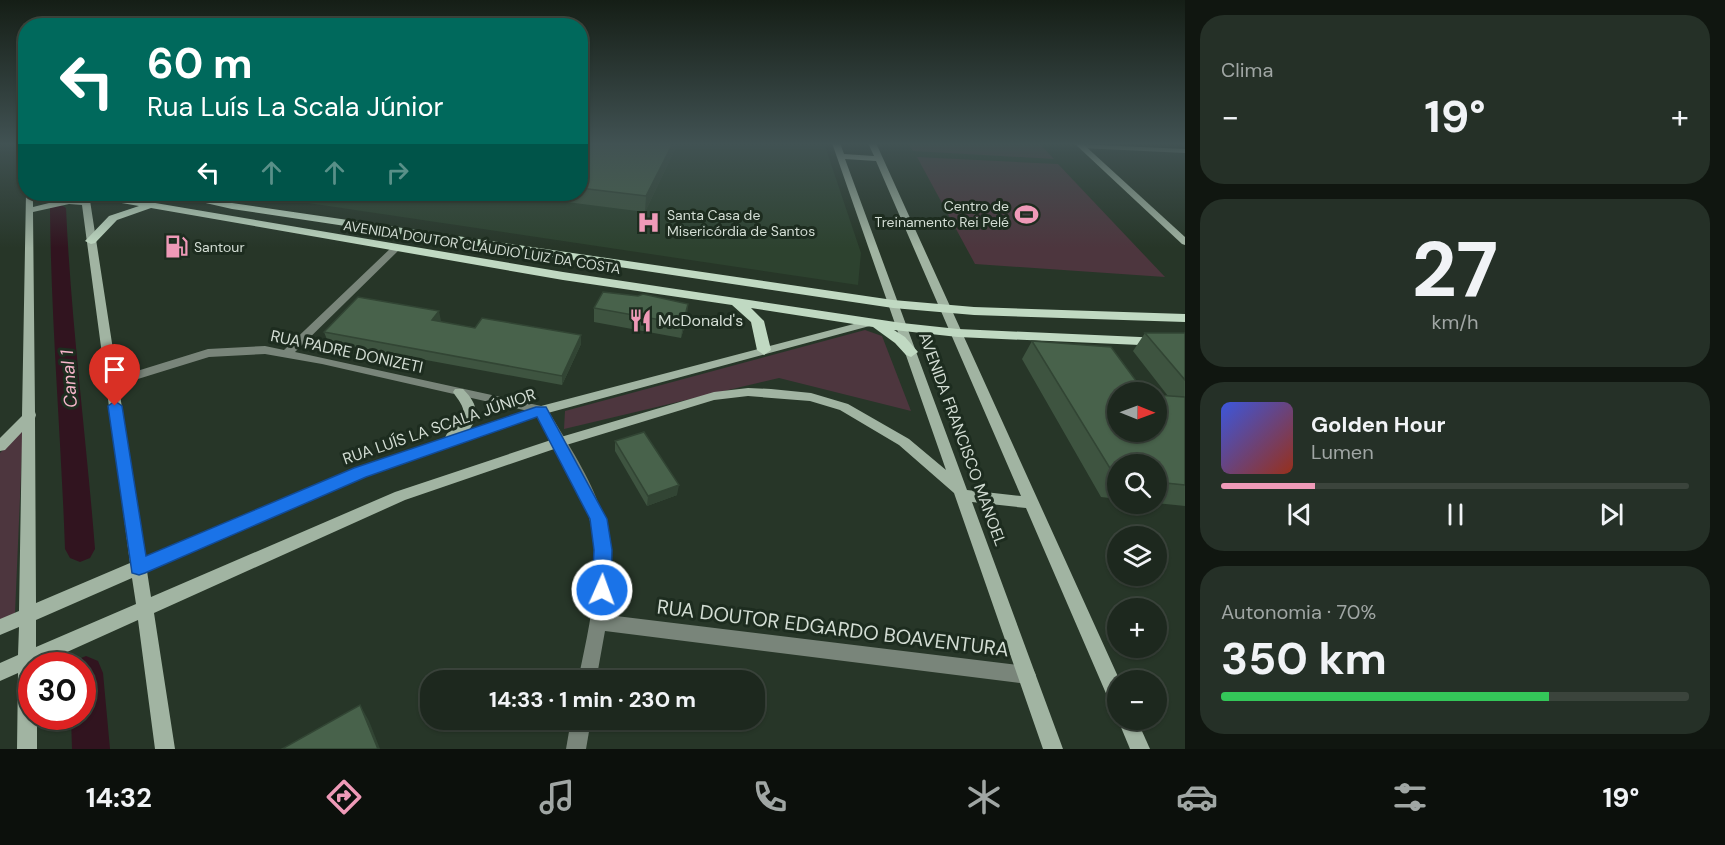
<!DOCTYPE html>
<html lang="pt">
<head>
<meta charset="utf-8">
<style>
  body { margin:0; font-family:"DM Sans",sans-serif; background:#253027; color:#f1f3f6; height:100vh; display:flex; flex-direction:column; font-size:22px; white-space:nowrap }
  * { box-sizing:border-box; margin:0 }
  p { font-size:20px; color:#a0a6a4 }
  .icon { flex:none; width:33px; height:33px; fill:none; stroke:currentColor; stroke-width:2; stroke-linecap:round; stroke-linejoin:round }
  .map { position:relative; flex:1; overflow:hidden }
  .details { display:flex; flex-direction:column; gap:15px; padding:15px; background:#101610; width:540px }
  .details>* { flex:none }
  .hud { position:absolute; left:18px; top:18px; width:570px; height:183px; border-radius:24px; box-shadow:0 2px 4px #0004,0 0 0 2px #3b443c; background:#00695c; color:#fff; overflow:hidden }
  .needle { width:39px; rotate:91deg }
  .tools { position:absolute; left:1107px; top:382px; display:grid; gap:12px }
  .tools a { display:grid; place-items:center; width:60px; height:60px; border-radius:50%; background:#1d281e; box-shadow:0 2px 4px #0004,0 0 0 2px #3b443c; font-size:30px }
  .speed { position:absolute; left:18px; top:652px; display:flex; gap:12px; font-size:30px; font-weight:700; text-align:center }
  .speed>* { display:grid; place-content:center; width:78px; height:78px; border-radius:50%; background:#1d281e; box-shadow:0 2px 4px #0004,0 0 0 2px #3b443c; line-height:1 }
  .speed .limit { border:9px solid #d22; background:#fff; color:#111 }
  .pin { position:absolute; display:grid; place-items:center; width:51px; height:51px; color:#fff; margin:-62px -26px; border-radius:50% 50% 50% 0; rotate:-45deg; box-shadow:0 0 6px #0007 }
  .pin .icon { rotate:45deg }
  .me { position:absolute; width:66px; margin:-33px; rotate:2deg; stroke-linejoin:round; filter:drop-shadow(0 0 4px #0008) }
  .turn { display:flex; align-items:center; gap:21px; height:126px; padding:0 30px; font-size:27px }
  .turn .icon { width:78px; height:78px; stroke-width:2.5 }
  .turn b { display:block; font-size:42px; line-height:51px }
  .lanes { display:flex; align-items:center; height:57px; padding:0 30px; background:#0003; justify-content:center; gap:30px; direction:ltr }
  .lanes .off { opacity:.35 }
  .big { font-size:45px; font-weight:700; line-height:1.1 }
  .details .card { flex:1; display:flex; flex-direction:column; justify-content:center; gap:9px; min-width:0; padding:0 21px; border-radius:24px; background:#253027 }
  .details .dial { align-items:center; gap:0 }
  .dial b { font-size:78px; line-height:1 }
  .song { display:flex; align-items:center; gap:18px }
  .cover { width:72px; height:72px; border-radius:9px; background:linear-gradient(135deg,hsl(230 70% 55%),hsl(10 70% 35%)) }
  .played { height:6px; border-radius:3px; background:linear-gradient(90deg,#ef9ab8 20%,#3b443c 20%) }
  .keys { display:flex; justify-content:space-around; direction:ltr }
  .heat { display:flex; justify-content:space-between; align-items:center; font-size:33px; direction:ltr }
  .charge { height:9px; border-radius:4px; background:linear-gradient(90deg,#34c759 70%,#3b443c 0) }
  .trip { position:absolute; left:420px; top:670px; width:345px; height:60px; border-radius:24px; background:#1d281e; box-shadow:0 2px 4px #0004,0 0 0 2px #3b443c; font-weight:700; line-height:60px; text-align:center }
  .tab-bar { display:flex; height:96px; justify-content:space-around; align-items:center; background:#0c100c; color:#a0a6a4 }
  .tab-bar .icon { width:42px; height:42px }
  .tab-bar .on { color:#ef9ab8 }
  .tab-bar b { font-size:27px; color:#f1f3f6 }
  main { display:flex; flex:1; min-height:0 }
  .map>svg:first-child { display:block }
  .built { fill:#2d422f }
  .green { fill:#4d363e }
  .lines { fill:none; stroke-linecap:round; stroke-linejoin:round }
  .canal { fill:#31141f; fill-rule:evenodd }
  .street { fill:#79857a; fill-rule:evenodd }
  .secondary { fill:#a1b4a2; fill-rule:evenodd }
  .primary { fill:#c0d9c2; fill-rule:evenodd }
  .wall { fill:#3e5440 }
  .shaded-wall { fill:#324534 }
  .building { fill:#48624b; stroke:#324534; stroke-width:1.5 }
  .route { fill:#1a73e8; stroke:#114b97; stroke-width:1.5 }
  .labels { text-anchor:middle; stroke-width:6; stroke-linejoin:round; paint-order:stroke }
  .far-poi-label { font-size:14px; fill:#d3ddd4; stroke:#1d2c1f; text-anchor:start }
  .far-street-label { font-size:14px; fill:#d3ddd4; stroke:#1d2c1f }
  .poi-label { font-size:16px; fill:#d3ddd4; stroke:#1d2c1f; text-anchor:start }
  .street-label { font-size:16px; fill:#d3ddd4; stroke:#1d2c1f }
  .water-label { font-size:18px; font-style:italic; fill:#f7b6cb; stroke:#1d2c1f }
  .near-street-label { font-size:20px; fill:#d3ddd4; stroke:#1d2c1f }
</style>
</head>
<body>
<main>
<div class="map">
<svg width="1185" height="749" viewBox="0 0 1185 749">
  <rect width="100%" height="100%" fill="#273628"/>
  <polygon class="built" points="581,143 824,143 861,253 858,285 248,194 580,194"/>
  <g class="green">
    <polygon points="908,143 1039,143 1054,159 913,151"/>
    <polygon points="917,157 1058,164 1165,277 975,264"/>
    <polygon points="865,330 882,336 911,411 779,378 564,429 565,411"/>
    <polygon points="23,428 15,613 0,620 0,453"/>
  </g>
  <g class="lines">
    <g class="canal">
      <path d="M58 203 66 208C71 322 86 435 95 549L90 558 80 562 70 558 65 549C61 435 51 322 50 208Z"/>
      <polygon points="86,656 98,661 103,673 110,749 72,749 71,717 82,717 82,666 72,666 74,661"/>
    </g>
    <g class="street">
      <polygon points="1078,144 1185,149 1185,153 1081,148 1077,146"/>
      <path d="M396 245 401 248 399 250 295 352 546 407C592 484 620 520 608 615L1027 666 1033 669 1036 675 1033 681 1027 684 605 631 596 681H578C589 625 606 564 586 508 575 474 554 444 537 413L322 364 265 354 209 357 112 387 106 383 108 380 208 349 265 346 284 350 393 246Z"/>
      <polygon points="571,720 591,720 586,749 566,749"/>
    </g>
    <g class="secondary">
      <path d="M832 143H840L844 154 874 156 868 143H876L1120 681H1118V707L1111 705 1026 508 972 502 1063 749H1043L954 493 899 445 840 410 810 401 748 396 714 400 563 446 405 500 154 613 175 749H155L138 620 36 666H32V717H37V749H17L18 673 0 681V663L18 655 19 627 0 635V619L19 611 22 432 5 450 0 451V438L22 416 26 193 33 194V207L69 198 82 200 81 194H89L145 557 355 468 445 438C447 432 450 431 455 427 471 415 462 405 453 392L455 389H463C476 402 481 414 469 430L541 406 873 319 878 322 877 324 544 414 365 476 147 571 151 597 395 492 554 439 714 392 748 388 771 389 811 393 848 404 909 439 946 470ZM845 159 876 161 1021 496 967 490ZM69 204 82 205 130 563 36 603 35 418 36 415 35 412 33 212ZM132 578 136 604 36 647V620Z"/>
      <polygon points="1074,143 1082,143 1185,237 1185,245 1182,244"/>
      <polygon points="1118,720 1137,720 1150,749 1130,749"/>
    </g>
    <g class="primary">
      <polygon points="82,194 102,194 563,272 902,323 958,329 1185,339 1185,347 958,337 894,330 905,337 918,352 911,357 906,355 895,343 873,327 751,308 764,321 771,350 764,355 757,350 751,322 732,305 563,280 151,208 117,220 95,243 91,244 85,241 109,216 139,206 87,197"/>
      <polygon points="166,194 184,194 232,203 893,300 974,307 1185,314 1185,322 974,315 893,308 232,209"/>
    </g>
  </g>
  <g class="wall">
    <polygon points="580,143 678,143 645,212 504,194 580,194"/>
    <polygon points="594,308 687,318 681,338 594,322"/>
    <polygon points="441,321 440,322 581,344 562,385 328,342 324,332"/>
    <polygon points="1145,333 1185,333 1185,506 1156,503 1156,465 1118,465 1118,499 1101,497 1022,359 1032,341 1118,393 1168,396 1133,351"/>
    <polygon points="615,441 677,495 647,506 615,451"/>
  </g>
  <g class="shaded-wall">
    <polygon points="673,143 678,143 645,212 646,196"/>
    <polygon points="688,304 687,318 681,338 683,324"/>
    <polygon points="439,311 441,321 434,330 432,320"/>
    <polygon points="581,335 581,344 562,385 562,376"/>
    <polygon points="679,485 677,495 647,506 648,496"/>
    <polygon points="360,705 369,721 380,749 378,749"/>
  </g>
  <g class="building">
    <polygon points="580,143 673,143 646,196 580,188"/>
    <polygon points="603,292 638,296 643,294 688,304 683,324 594,308"/>
    <polygon points="358,297 439,311 432,320 475,328 482,318 581,335 562,376 324,332"/>
    <polygon points="1145,333 1185,333 1185,380"/>
    <polygon points="1032,341 1111,347 1145,393 1118,393 1118,432 1156,432 1156,395 1185,397 1185,485 1156,482 1156,465 1118,465 1118,478 1116,478"/>
    <polygon points="644,432 679,485 648,496 615,441"/>
    <polygon points="360,705 378,749 282,749"/>
  </g>
  <linearGradient id="sky" x2="0" y2="1"><stop stop-color="#151e16"/><stop offset="0.58" stop-color="#415253"/><stop offset="1" stop-color="#415253" stop-opacity="0"/></linearGradient>
  <rect width="1185" height="248" fill="url(#sky)"/>
  <polygon class="route" points="115,401 122,406 146,556 354,468 536,407 546,407 607,519 612,550 611,590 608,596 602,598 595,596 592,590 594,550 590,519 537,417 366,477 145,573 139,575 132,573 108,406"/>
  <defs>
    <symbol id="stadium-bare" viewBox="-9 -9 18 18"><path d="M0-5a6.5 5 0 1 0 0 10a6.5 5 0 1 0 0-10ZM-3.5-1.8h7v3.6h-7Z" fill="#ef9ab8" stroke="#1d2c1f" stroke-width="2.5" paint-order="stroke"/></symbol>
    <symbol id="hospital-bare" viewBox="-9 -9 18 18"><path d="M-5-5h3v3.5h4V-5h3V5h-3V1.5h-4V5h-3Z" fill="#ef9ab8" stroke="#1d2c1f" stroke-width="2.5" paint-order="stroke"/></symbol>
    <symbol id="fuel-bare" viewBox="-9 -9 18 18"><path d="M-5.5-6h7V0h2V4h1.3V-2.5L3-4.5l.8-.8L6-3V5H2.5V1h-1V6h-7ZM-4.2-4.7v3.2H.2V-4.7Z" fill="#ef9ab8" stroke="#1d2c1f" stroke-width="2.5" paint-order="stroke"/></symbol>
    <symbol id="restaurant-bare" viewBox="-9 -9 18 18"><path d="M-5-6h1v4h1v-4h1v4h1v-4h1v5L-1.5 .5V6h-2V.5L-5-1ZM5-6V6H3V1.5H1.5Q1.5-4 5-6Z" fill="#ef9ab8" stroke="#1d2c1f" stroke-width="2.5" paint-order="stroke"/></symbol>
  </defs>
  <g fill-rule="evenodd">
    <use href="#stadium-bare" x="1010" y="198" width="33" height="33"/>
    <use href="#hospital-bare" x="632" y="206" width="33" height="33"/>
    <use href="#fuel-bare" x="160" y="230" width="33" height="33"/>
    <use href="#restaurant-bare" x="624" y="304" width="33" height="33"/>
  </g>
  <g class="labels">
    <g class="far-poi-label">
      <text x="1009" y="211" text-anchor="end">Centro de<tspan x="1009" dy="16">Treinamento Rei Pelé</tspan></text>
      <text x="667" y="220">Santa Casa de<tspan x="667" dy="16">Misericórdia de Santos</tspan></text>
      <text x="194" y="252">Santour</text>
    </g>
    <g class="far-street-label">
      <text transform="translate(482 247) rotate(9)" y="5">AVENIDA DOUTOR CLÁUDIO LUIZ DA COSTA</text>
    </g>
    <g class="poi-label">
      <text x="658" y="326">McDonald's</text>
    </g>
    <g class="street-label">
      <text transform="translate(347 351) rotate(12)" y="6">RUA PADRE DONIZETI</text>
      <text transform="translate(439 426) rotate(-19)" y="6">RUA LUÍS LA SCALA JÚNIOR</text>
      <text transform="translate(963 439) rotate(70)" y="6">AVENIDA FRANCISCO MANOEL</text>
    </g>
    <g class="water-label">
      <text transform="translate(69 379) rotate(-94)" y="6">Canal 1</text>
    </g>
    <g class="near-street-label">
      <text transform="translate(833 628) rotate(7)" y="7">RUA DOUTOR EDGARDO BOAVENTURA</text>
    </g>
  </g>
</svg>
<div class="tools">
<a><svg class="needle" viewBox="-14 -14 28 28"><path d="M0-13l5 13h-10z" fill="#e53935"/><path d="M0 13l5-13h-10z" fill="#a0a6a4"/></svg></a>
<a><svg class="icon" aria-label="search" viewBox="0 0 24 24"><circle cx="10" cy="10" r="6"/><path d="M15 15l6 6"/></svg></a>
<a><svg class="icon" aria-label="layers" viewBox="0 0 24 24"><path d="M12 4l9 5-9 5-9-5zM3 14l9 5 9-5"/></svg></a>
<a>+</a>
<a>−</a>
</div>
<div class="speed"><div class="limit">30</div></div>
<div class="pin" style="left:115px;top:406px;background:#d93025"><svg class="icon" aria-label="arrive" viewBox="0 0 24 24"><path d="M6 21V4h12l-3 4 3 4H6"/></svg></div>
<svg class="me" style="left:602px;top:590px" viewBox="-20 -20 40 40"><circle r="17" fill="#1a73e8" stroke="#fff" stroke-width="3"/><path d="M0-11L8 9 0 5-8 9z" fill="#fff"/></svg>
<div class="trip">14:33 · 1 min · 230 m</div>
<div class="hud">
<div class="turn"><svg class="icon" aria-label="left" viewBox="0 0 24 24"><path d="M17 20v-9H6M10 6l-5 5 5 5"/></svg><div><b>60 m</b>Rua Luís La Scala Júnior</div></div>
<div class="lanes"><svg class="icon" aria-label="left" viewBox="0 0 24 24"><path d="M17 20v-9H6M10 6l-5 5 5 5"/></svg><svg class="icon off" aria-label="ahead" viewBox="0 0 24 24"><path d="M12 20V5M6 11l6-6 6 6"/></svg><svg class="icon off" aria-label="ahead" viewBox="0 0 24 24"><path d="M12 20V5M6 11l6-6 6 6"/></svg><svg class="icon off" aria-label="right" viewBox="0 0 24 24"><path d="M7 20v-9h11M14 6l5 5-5 5"/></svg></div>
</div>
</div>
<section class="details">
<div class="card"><p>Clima</p>
<div class="heat"><a>−</a><b class="big">19°</b><a>+</a></div>
</div>
<div class="card dial"><b>27</b><p>km/h</p></div>
<div class="card">
<div class="song"><i class="cover"></i><div><b>Golden Hour</b><p>Lumen</p></div></div>
<div class="played"></div>
<div class="keys"><svg class="icon" aria-label="previous" viewBox="0 0 24 24"><path d="M18 5L8 12l10 7zM5 5v14"/></svg><svg class="icon" aria-label="pause" viewBox="0 0 24 24"><path d="M8 5v14M16 5v14"/></svg><svg class="icon" aria-label="next" viewBox="0 0 24 24"><path d="M6 5l10 7-10 7zM19 5v14"/></svg></div>
</div>
<div class="card"><p>Autonomia · 70%</p><b class="big">350 km</b><div class="charge"></div></div>
</section>
</main>
<nav class="tab-bar">
<b>14:32</b>
<svg class="icon on" aria-label="directions" viewBox="0 0 24 24"><path d="M12 3l9 9-9 9-9-9zM9 14v-3h6M13 9l2 2-2 2"/></svg>
<svg class="icon" aria-label="music" viewBox="0 0 24 24"><path d="M9 18V5l10-2v13"/><circle cx="6" cy="18" r="3"/><circle cx="16" cy="16" r="3"/></svg>
<svg class="icon" aria-label="phone" viewBox="0 0 24 24"><path d="M5 4h4l2 5-3 2q2 4 5 5l2-3 5 2v4C11 20 4 13 5 4z"/></svg>
<svg class="icon" aria-label="climate" viewBox="0 0 24 24"><path d="M12 3v18M4 7l16 10M4 17L20 7"/></svg>
<svg class="icon" aria-label="car" viewBox="0 0 24 24"><path d="M5 17H2v-5l4-1 3-4h7l3 4 3 1v5h-3M9 17h6M6 11h13"/><circle cx="7" cy="17" r="2"/><circle cx="17" cy="17" r="2"/></svg>
<svg class="icon" aria-label="filters" viewBox="0 0 24 24"><path d="M4 7h16M4 17h16"/><circle cx="9" cy="7" r="2"/><circle cx="15" cy="17" r="2"/></svg>
<b>19°</b>
</nav>
</body>
</html>
